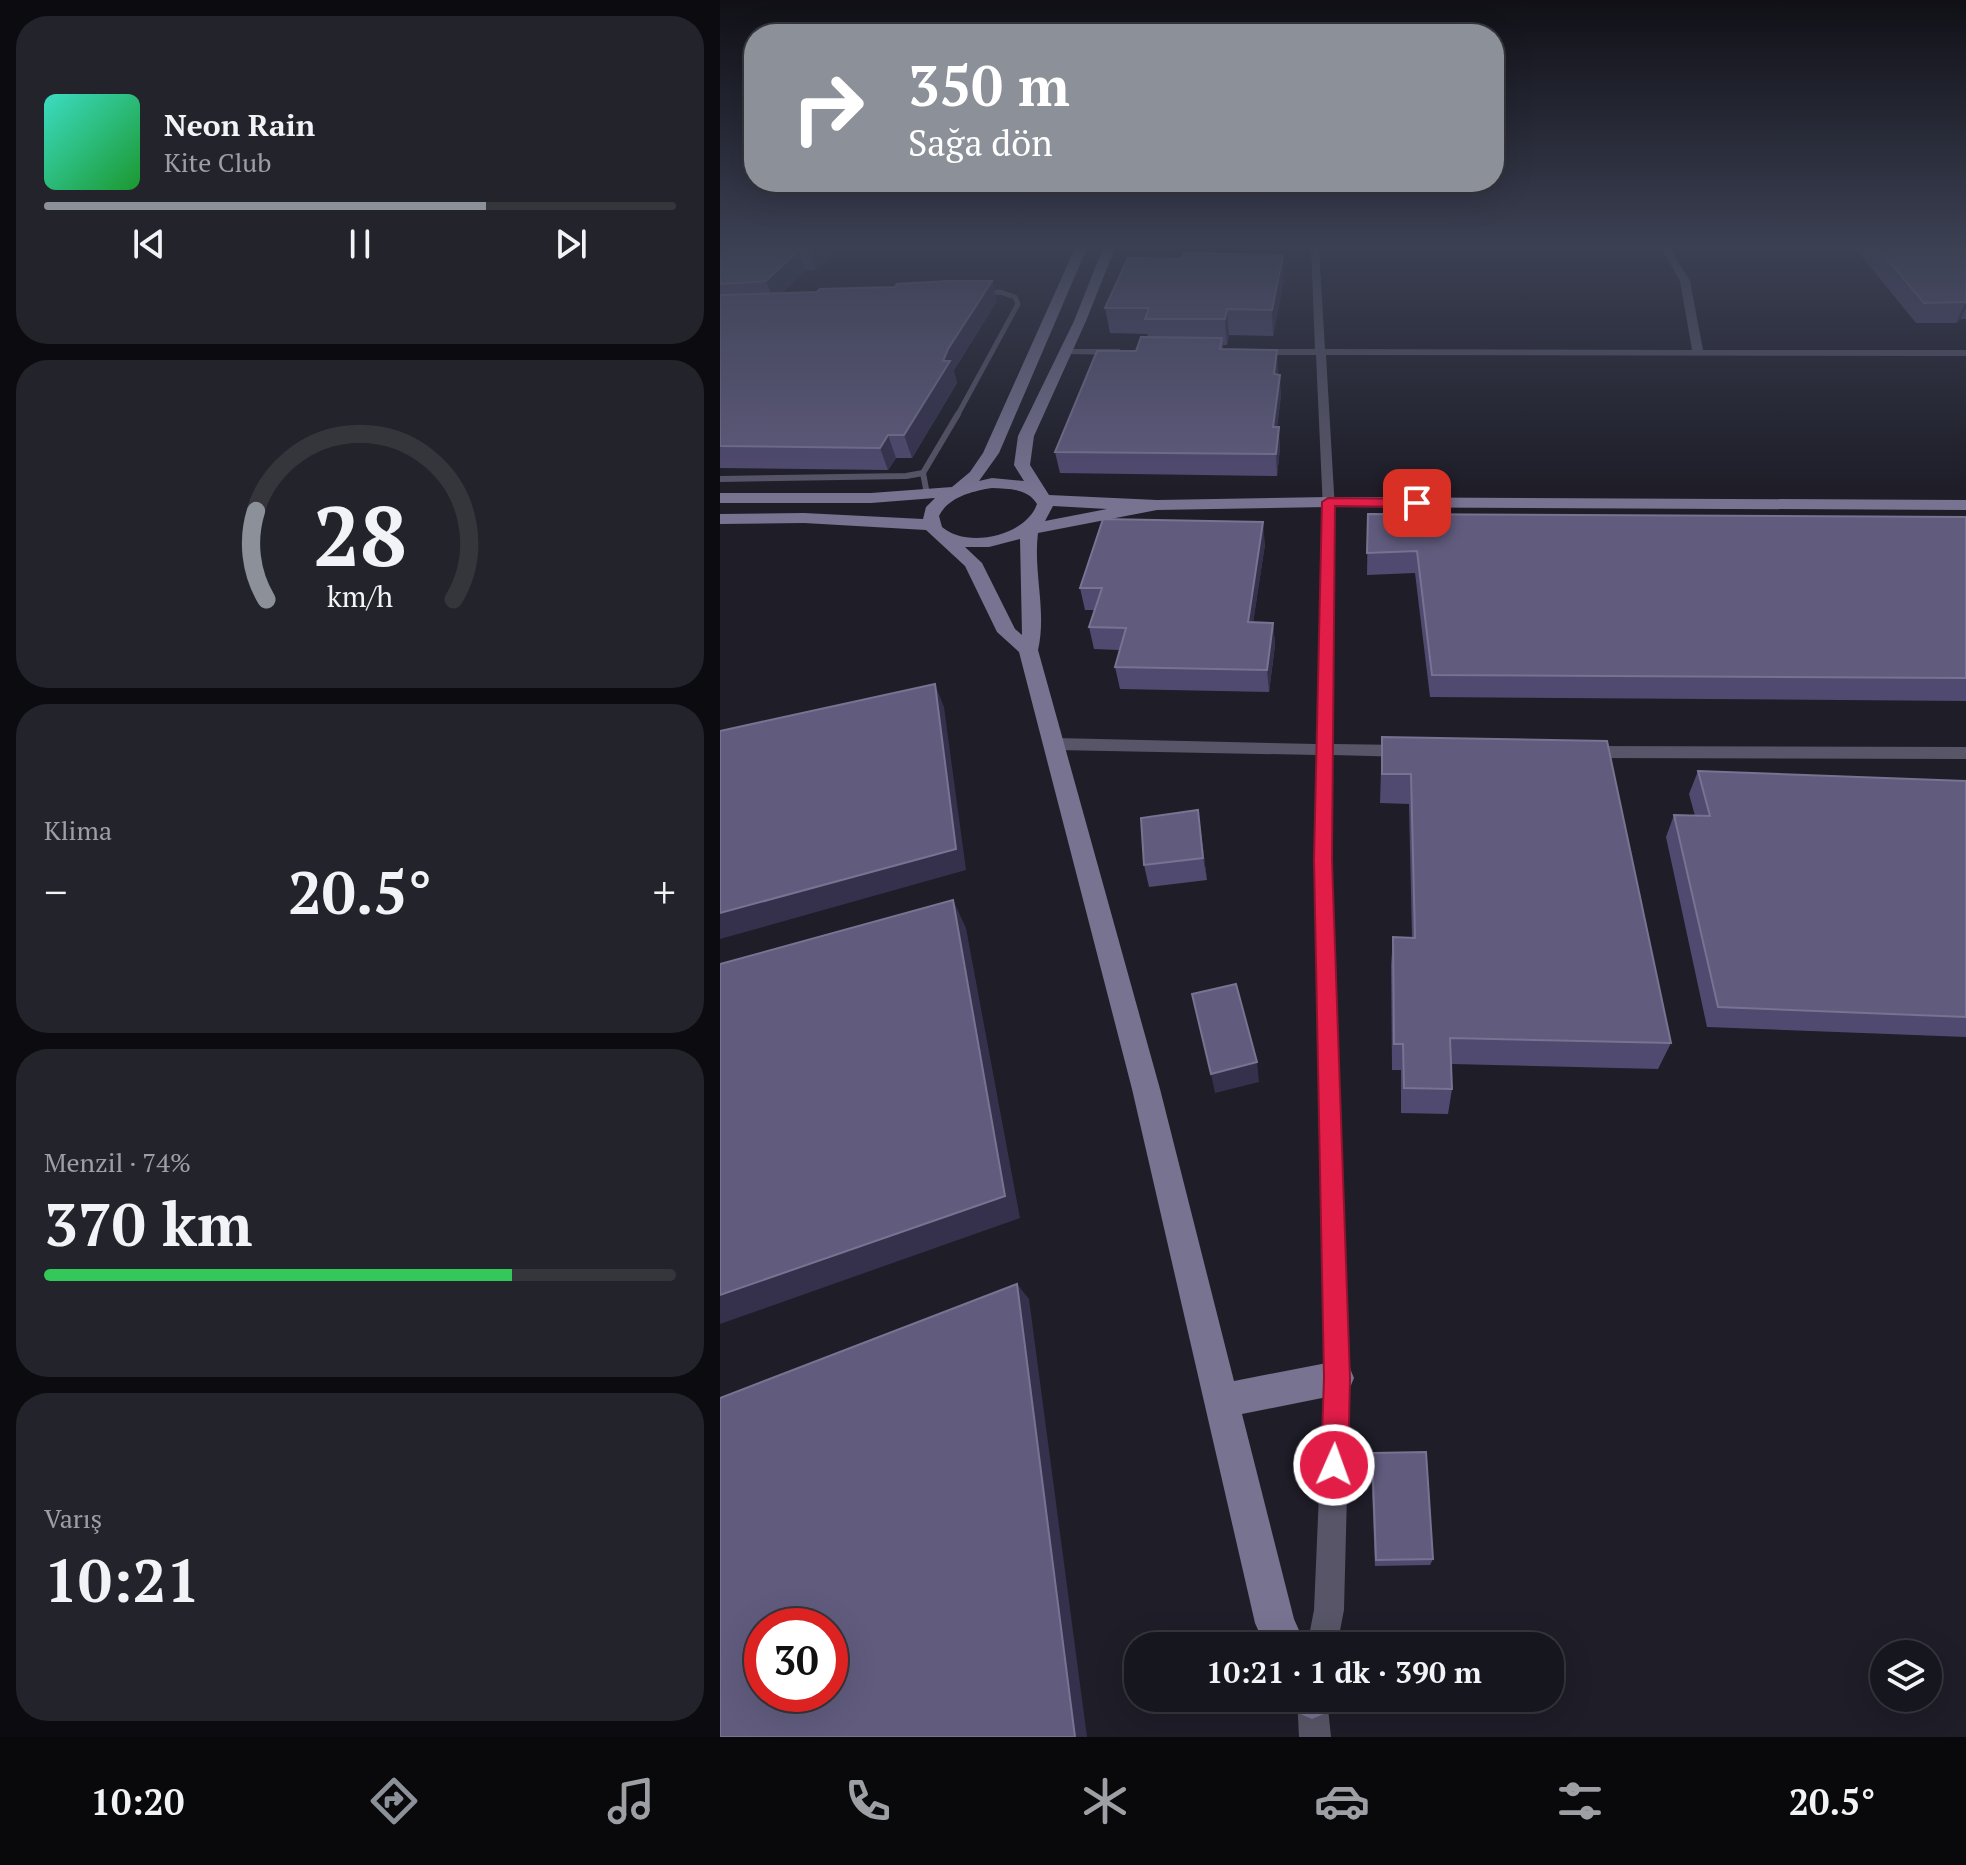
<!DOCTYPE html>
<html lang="tr">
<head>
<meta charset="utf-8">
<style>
  body { margin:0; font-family:"PT Serif",serif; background:#23232b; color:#f1f3f6; height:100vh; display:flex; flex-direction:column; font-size:30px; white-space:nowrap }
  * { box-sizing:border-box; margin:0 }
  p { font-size:26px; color:#9e9fa4 }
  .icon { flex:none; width:44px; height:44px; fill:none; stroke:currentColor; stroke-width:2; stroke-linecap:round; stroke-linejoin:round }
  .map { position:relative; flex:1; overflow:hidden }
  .details { display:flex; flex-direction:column; gap:16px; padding:16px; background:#0c0c10; width:720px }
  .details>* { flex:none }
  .guide { position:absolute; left:24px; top:24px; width:760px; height:168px; border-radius:32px; box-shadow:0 8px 32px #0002,0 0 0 2px #35353c; background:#8c9099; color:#fff; overflow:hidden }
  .controls { position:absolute; left:1150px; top:1640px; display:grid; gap:16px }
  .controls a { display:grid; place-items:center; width:72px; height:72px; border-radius:50%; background:#16161e; box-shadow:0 8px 32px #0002,0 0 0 2px #35353c; font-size:40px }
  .speed { position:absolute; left:24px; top:1608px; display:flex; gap:16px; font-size:40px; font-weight:700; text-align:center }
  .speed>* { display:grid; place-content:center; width:104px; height:104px; border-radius:50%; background:#16161e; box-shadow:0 8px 32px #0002,0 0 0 2px #35353c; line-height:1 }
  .speed .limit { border:12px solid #d22; background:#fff; color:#111 }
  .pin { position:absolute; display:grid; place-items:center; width:68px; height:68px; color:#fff; margin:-34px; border-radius:16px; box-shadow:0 4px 12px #0006 }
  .me { position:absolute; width:88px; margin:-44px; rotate:2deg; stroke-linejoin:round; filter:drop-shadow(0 0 6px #0008) }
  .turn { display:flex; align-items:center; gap:28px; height:168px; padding:0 32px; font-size:36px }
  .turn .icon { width:104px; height:104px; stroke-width:2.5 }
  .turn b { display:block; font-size:56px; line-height:68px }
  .big { font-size:60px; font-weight:800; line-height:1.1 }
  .details .widget { flex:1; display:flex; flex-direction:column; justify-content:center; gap:12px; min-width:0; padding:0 28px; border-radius:32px; background:#23232b }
  .details .dial { align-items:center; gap:0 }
  .dial svg { height:208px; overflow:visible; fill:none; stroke:#35353c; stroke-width:7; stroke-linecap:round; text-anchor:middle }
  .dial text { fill:#f1f3f6; stroke:none }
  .song { display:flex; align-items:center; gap:24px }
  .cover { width:96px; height:96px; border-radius:12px; background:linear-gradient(135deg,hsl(170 70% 55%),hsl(130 70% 35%)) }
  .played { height:8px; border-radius:4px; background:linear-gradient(90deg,#8c9099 70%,#35353c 70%) }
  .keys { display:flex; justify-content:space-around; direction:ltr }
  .heat { display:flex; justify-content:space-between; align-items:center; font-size:44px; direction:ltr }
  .charge { height:12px; border-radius:6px; background:linear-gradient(90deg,#34c759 74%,#35353c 0) }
  .trip { position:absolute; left:404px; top:1632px; width:440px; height:80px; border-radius:32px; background:#16161e; box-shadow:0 8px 32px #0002,0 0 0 2px #35353c; font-weight:800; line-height:80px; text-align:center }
  .menu { display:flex; height:128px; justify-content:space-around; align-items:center; background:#09090c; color:#9e9fa4 }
  .menu .icon { width:56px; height:56px }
  .menu .current { color:#8c9099 }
  .menu b { font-size:36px; color:#f1f3f6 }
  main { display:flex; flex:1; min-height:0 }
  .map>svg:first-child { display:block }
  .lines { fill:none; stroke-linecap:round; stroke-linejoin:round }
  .lane-far1 { stroke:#575567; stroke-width:5 }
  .lane { stroke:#575567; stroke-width:6 }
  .street { fill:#575567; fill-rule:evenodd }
  .secondary { fill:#777391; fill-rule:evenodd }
  .wall { fill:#504a70 }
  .shaded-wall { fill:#35314d }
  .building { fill:#615c7e; stroke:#777391; stroke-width:2; fill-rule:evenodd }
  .route { fill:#e11d48; stroke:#92132f; stroke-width:2 }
</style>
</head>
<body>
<main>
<section class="details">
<div class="widget">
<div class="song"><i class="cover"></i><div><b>Neon Rain</b><p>Kite Club</p></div></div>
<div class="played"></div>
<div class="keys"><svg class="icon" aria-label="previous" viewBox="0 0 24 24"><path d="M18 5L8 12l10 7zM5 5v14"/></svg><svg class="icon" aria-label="pause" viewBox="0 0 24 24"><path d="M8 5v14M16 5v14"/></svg><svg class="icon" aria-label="next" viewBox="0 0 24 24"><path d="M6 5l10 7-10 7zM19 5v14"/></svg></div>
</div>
<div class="widget dial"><svg viewBox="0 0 100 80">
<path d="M14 69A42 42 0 1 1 86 69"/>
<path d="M14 69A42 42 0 0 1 10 35" stroke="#8c9099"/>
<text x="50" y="56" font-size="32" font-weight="700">28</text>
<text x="50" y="72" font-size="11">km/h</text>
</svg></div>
<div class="widget"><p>Klima</p>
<div class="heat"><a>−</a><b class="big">20.5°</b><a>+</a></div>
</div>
<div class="widget"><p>Menzil · 74%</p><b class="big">370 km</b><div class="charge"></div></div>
<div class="widget"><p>Varış</p><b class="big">10:21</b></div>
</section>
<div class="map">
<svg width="1246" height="1737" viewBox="0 0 1246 1737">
  <rect width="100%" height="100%" fill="#1e1d28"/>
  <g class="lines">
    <polyline class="lane-far1" points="237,416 298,304 295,297 280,292 262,293"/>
    <g class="lane">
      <polyline points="0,479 186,476 203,473"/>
      <polyline points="207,494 203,473 238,414"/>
    </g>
    <g class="street">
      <polygon points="591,248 599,248 605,349 972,350 960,281 941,248 950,248 970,281 983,350 1246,350 1246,356 606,355 615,510 613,744 685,745 693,751 685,757 613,755 612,860 630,1378 624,1610 617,1646 587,1646 594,1610 604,1378 594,860 597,755 336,750 328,744 336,738 597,744 603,510 596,355 533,355 528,352 533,349 595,349"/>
      <polygon points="342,349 399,349 404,352 399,355 346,354 342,353"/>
      <polygon points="867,746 1246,747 1246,759 867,758 859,752"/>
      <polygon points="577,1698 607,1698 611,1737 579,1737"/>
    </g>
    <g class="secondary">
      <path d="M355 248H367L279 453 259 481 272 478 304 481 294 465 298 436 354 321 383 248H395L366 321 314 436 310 465 329 495 437 500 608 497 1246 500V510L608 507 437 510 318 533C313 572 327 611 318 650L440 1089 514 1381 617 1361 629 1366 634 1378 629 1390 617 1395 522 1414 574 1619 586 1646H545L535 1623 412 1089 299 652 277 632 245 566 206 530 84 523 0 524V514L84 513 203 519 206 507 215 498 151 503H0V493H151L232 487 250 472 263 453ZM272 488C288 489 308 488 317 504 306 536 247 549 222 527L219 516C228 497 253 491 272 488ZM333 506 387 509 325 521ZM300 539 302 635 295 629 262 563 245 547H269Z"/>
      <polygon points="571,1698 612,1698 612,1699 606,1713 592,1719 578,1713"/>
    </g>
  </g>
  <g class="wall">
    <polygon points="0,248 118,248 96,270 86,270 62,293 277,301 234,370 234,372 237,383 192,458 176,458 168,470 0,468"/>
    <polygon points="1135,248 1246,248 1246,319 1241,319 1236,323 1196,323"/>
    <polygon points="564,279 553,336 509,335 507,345 503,345 503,349 558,370 558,375 561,395 557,427 560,448 557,476 340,473 335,452 428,337 427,334 390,333 385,308"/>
    <polygon points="648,514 1246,517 1246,701 710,697 695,573 647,575"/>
    <polygon points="545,544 533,622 553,623 555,645 549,692 400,689 395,667 399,650 374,649 369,627 374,610 365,610 360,588"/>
    <polygon points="662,737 951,1043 938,1069 731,1064 732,1089 728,1114 681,1113 681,1070 672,1070 671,965 673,937 692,938 689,804 660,803"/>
    <polygon points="978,771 1246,781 1246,1037 987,1027 946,837 954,815 975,816 969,794"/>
    <polygon points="481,833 487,880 429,887 424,865"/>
    <polygon points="652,1453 713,1559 710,1565 655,1566 651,1463"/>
  </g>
  <g class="shaded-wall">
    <polygon points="92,248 118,248 96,270 89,251"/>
    <polygon points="78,251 86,270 54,301 46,281"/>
    <polygon points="563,255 564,279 553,336 552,310"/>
    <polygon points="272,281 277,301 234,370 234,372 237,383 192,458 184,435 228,349"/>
    <polygon points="1246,302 1246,307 1241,319 1236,323"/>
    <polygon points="507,309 509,335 507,345 505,319"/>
    <polygon points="557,350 558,370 555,395 554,374"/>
    <polygon points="560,375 561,395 554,448 553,427"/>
    <polygon points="559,427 560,448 557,476 556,454"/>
    <polygon points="168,435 176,458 168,470 160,448"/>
    <polygon points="543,522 545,544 530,644 528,622"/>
    <polygon points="553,623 555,645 549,692 547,670"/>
    <polygon points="215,684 224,707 246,870 0,939 0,913"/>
    <polygon points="478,810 481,833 487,880 483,858"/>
    <polygon points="233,900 246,928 300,1218 0,1324 0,1295"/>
    <polygon points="537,1062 539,1082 495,1093 491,1074"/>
    <polygon points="297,1284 309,1299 367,1737 355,1737"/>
  </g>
  <g class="building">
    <polygon points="0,248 92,248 89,251 78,251 46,281 0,284"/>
    <polygon points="1158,248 1246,248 1246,302 1204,303"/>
    <polygon points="464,253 563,255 552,310 507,309 505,319 425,319 429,308 385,308 408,258 462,259"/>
    <polygon points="228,281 272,281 228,349 223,361 230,361 184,435 168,435 160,448 0,446 0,295 97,292 100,289 175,287 177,284"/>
    <polygon points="421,337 502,338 500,349 557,350 554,374 560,375 553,427 559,427 556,454 335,452 377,351 416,351"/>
    <polygon points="648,514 1246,517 1246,678 712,675 697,551 647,553"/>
    <polygon points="383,519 543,522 528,622 553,623 547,670 395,667 406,628 369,627 382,588 360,588"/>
    <polygon points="215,684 236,849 0,913 0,731"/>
    <polygon points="662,737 887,741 951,1043 730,1038 732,1089 684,1088 683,1044 674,1044 673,937 695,938 691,774 662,774"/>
    <polygon points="978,771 1246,781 1246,1017 998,1007 954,815 990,816"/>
    <polygon points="478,810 483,858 424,865 421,818"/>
    <polygon points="233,900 285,1196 0,1295 0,964"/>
    <polygon points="516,984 537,1062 491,1074 472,994"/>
    <path d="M297 1284 355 1737H0V1398ZM42 1626H110V1694H42Z"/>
    <polygon points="706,1452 713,1559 656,1560 652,1453"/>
  </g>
  <linearGradient id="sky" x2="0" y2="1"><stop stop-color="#101016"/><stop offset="0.5" stop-color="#3b4053"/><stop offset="1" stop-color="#3b4053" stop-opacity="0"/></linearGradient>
  <rect width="1246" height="492" fill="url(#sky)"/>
  <polygon class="route" points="608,498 697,499 703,503 697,507 615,506 612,860 630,1378 628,1465 624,1475 614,1479 605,1475 601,1465 604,1378 594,860 602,502"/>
</svg>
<div class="controls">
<a><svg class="icon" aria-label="layers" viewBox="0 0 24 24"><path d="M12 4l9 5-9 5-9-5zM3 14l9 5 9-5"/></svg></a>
</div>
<div class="speed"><div class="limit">30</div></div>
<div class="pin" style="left:697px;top:503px;background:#d93025"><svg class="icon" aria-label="arrive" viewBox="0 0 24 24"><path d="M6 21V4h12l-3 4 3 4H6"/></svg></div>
<svg class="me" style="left:614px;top:1465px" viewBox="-20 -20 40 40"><circle r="17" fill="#e11d48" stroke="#fff" stroke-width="3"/><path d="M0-11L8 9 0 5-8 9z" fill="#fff"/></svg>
<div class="trip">10:21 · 1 dk · 390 m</div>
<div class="guide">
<div class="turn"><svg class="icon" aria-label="right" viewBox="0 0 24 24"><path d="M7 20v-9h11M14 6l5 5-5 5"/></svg><div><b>350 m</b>Sağa dön</div></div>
</div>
</div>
</main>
<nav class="menu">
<b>10:20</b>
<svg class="icon current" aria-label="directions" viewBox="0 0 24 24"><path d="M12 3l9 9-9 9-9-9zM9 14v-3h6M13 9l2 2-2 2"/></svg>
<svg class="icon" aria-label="music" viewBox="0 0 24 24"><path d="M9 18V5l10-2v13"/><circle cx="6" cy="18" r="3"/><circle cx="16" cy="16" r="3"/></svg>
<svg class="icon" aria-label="phone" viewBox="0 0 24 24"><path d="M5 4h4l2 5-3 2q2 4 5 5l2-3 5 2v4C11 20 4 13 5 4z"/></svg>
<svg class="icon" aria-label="climate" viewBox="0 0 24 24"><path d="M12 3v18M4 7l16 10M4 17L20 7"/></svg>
<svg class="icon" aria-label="car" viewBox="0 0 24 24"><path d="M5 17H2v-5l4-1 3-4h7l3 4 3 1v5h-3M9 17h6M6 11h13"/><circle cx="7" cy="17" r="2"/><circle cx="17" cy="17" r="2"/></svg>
<svg class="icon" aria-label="filters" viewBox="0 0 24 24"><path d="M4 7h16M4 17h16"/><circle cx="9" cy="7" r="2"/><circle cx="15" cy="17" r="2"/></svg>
<b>20.5°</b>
</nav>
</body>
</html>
